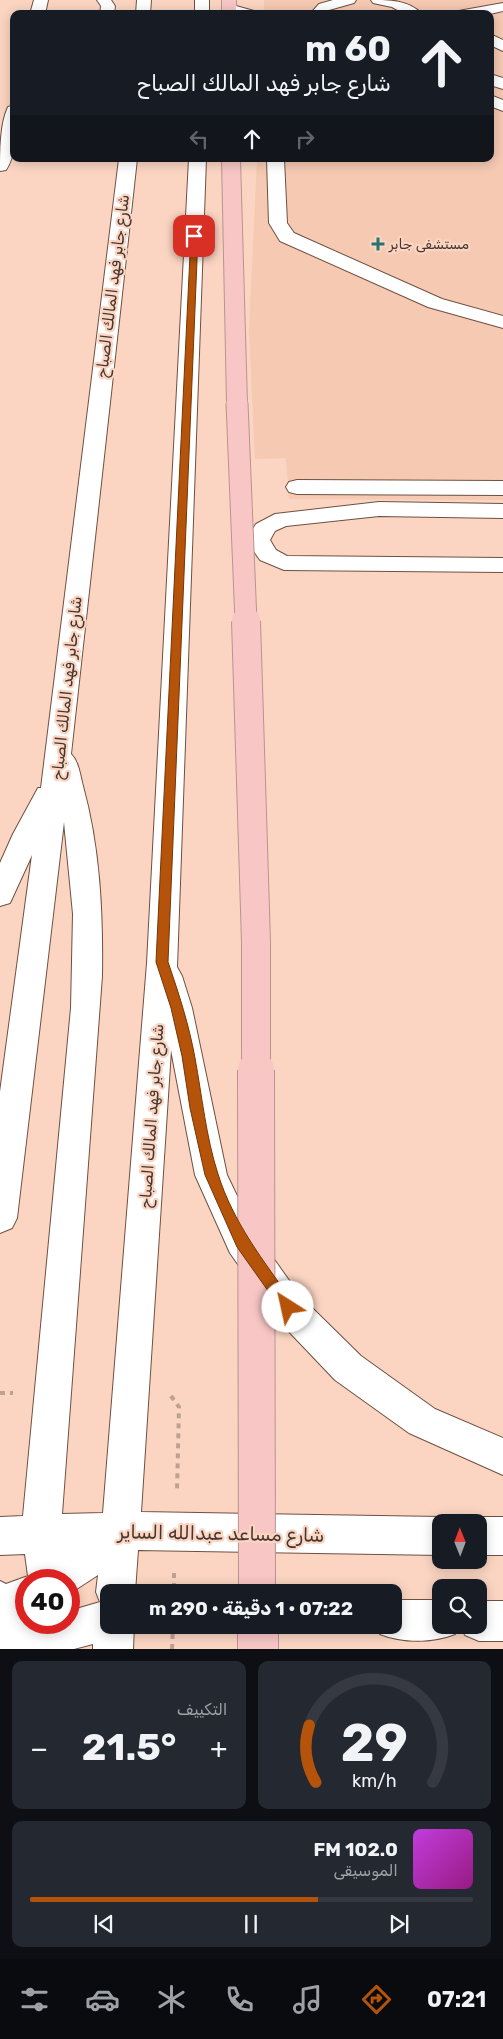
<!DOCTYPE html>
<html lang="ar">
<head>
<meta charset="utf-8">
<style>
  body { margin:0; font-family:Rubik,"Noto Sans Arabic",sans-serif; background:#242831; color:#f1f3f6; direction:rtl; height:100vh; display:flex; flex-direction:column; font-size:19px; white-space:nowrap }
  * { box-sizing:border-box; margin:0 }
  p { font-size:16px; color:#9ea1a6 }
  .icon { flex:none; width:28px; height:28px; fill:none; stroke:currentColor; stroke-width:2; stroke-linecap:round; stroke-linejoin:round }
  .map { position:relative; height:1649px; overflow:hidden; direction:ltr }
  .details { display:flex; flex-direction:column; gap:12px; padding:12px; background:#0d0f14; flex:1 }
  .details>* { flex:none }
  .guide { position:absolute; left:10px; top:10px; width:484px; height:152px; border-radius:10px; box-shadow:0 2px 12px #0003; direction:rtl; background:#171b24; color:#f1f3f6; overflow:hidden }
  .needle { width:32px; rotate:359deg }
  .buttons { position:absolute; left:432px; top:1514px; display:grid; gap:10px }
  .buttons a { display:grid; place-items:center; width:55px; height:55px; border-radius:10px; background:#171b24; box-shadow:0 2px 12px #0003; font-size:25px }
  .speed { position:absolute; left:15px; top:1569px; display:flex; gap:10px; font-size:25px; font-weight:700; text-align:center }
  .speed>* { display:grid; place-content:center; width:65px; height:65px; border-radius:50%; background:#171b24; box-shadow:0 2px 12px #0003; line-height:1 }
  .speed .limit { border:8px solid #d22; background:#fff; color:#111 }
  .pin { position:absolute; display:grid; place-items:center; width:42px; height:42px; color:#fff; margin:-21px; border-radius:10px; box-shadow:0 2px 8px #0006 }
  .me { position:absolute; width:55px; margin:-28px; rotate:325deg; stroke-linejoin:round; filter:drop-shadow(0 0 4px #0008) }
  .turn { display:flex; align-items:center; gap:18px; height:105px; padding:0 20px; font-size:22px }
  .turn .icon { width:65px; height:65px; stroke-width:2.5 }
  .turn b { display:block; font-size:35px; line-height:42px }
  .lanes { display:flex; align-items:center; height:48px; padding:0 20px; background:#0003; justify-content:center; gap:25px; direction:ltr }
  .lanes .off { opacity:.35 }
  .big { font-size:38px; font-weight:700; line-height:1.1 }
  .details .widget { flex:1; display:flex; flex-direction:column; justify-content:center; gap:8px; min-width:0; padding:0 18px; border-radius:10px; background:#242831 }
  .details .dial { align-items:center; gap:0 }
  .dial svg { height:130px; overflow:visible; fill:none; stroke:#363941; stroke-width:7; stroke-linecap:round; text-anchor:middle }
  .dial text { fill:#f1f3f6; stroke:none }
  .song { display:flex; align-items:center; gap:15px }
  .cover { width:60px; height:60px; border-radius:8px; background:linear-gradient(135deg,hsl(290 70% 55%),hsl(310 70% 35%)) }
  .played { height:5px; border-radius:2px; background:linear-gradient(90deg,#b45309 65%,#363941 65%) }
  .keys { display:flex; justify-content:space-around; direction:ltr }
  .heat { display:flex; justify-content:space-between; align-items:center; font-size:28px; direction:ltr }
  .details .tiles { flex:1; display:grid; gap:12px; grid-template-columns:1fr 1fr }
  .widget:last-child { grid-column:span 2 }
  .trip { position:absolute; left:100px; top:1584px; width:302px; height:50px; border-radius:10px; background:#171b24; box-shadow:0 2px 12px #0003; font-weight:700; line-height:50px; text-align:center; direction:rtl }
  .menu { display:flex; height:80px; justify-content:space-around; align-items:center; background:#090b0e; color:#9ea1a6 }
  .menu .icon { width:35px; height:35px }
  .menu .current { color:#b45309 }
  .menu b { font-size:22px; color:#f1f3f6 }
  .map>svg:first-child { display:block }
  .built { fill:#f5c9b2 }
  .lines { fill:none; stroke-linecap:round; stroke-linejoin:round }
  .minor-casing { stroke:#6f5040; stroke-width:2 }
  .highway-casing { stroke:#b99490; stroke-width:2 }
  .path { stroke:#bfa192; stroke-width:4; stroke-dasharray:5 5; stroke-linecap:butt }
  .minor { fill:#fff; fill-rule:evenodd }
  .highway { fill:#f7c6c5; fill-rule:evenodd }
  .highway-bridge-far2-casing { stroke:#b99490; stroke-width:23; stroke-linecap:butt }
  .highway-bridge-far1-casing { stroke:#b99490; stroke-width:30; stroke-linecap:butt }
  .highway-bridge-casing { stroke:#b99490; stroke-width:38; stroke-linecap:butt }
  .highway-bridge-far2 { stroke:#f7c6c5; stroke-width:21 }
  .highway-bridge-far1 { stroke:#f7c6c5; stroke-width:28 }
  .highway-bridge { stroke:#f7c6c5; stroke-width:36 }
  .route { fill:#b45309; stroke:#753606 }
  .poi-dot { fill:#287272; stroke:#fbd5c2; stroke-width:2 }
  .labels { text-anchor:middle; stroke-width:4.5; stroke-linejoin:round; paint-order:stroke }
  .far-poi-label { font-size:14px; fill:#45372f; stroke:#fbd5c2; text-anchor:start }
  .street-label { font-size:16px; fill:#45372f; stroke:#fbd5c2 }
  .near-street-label { font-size:19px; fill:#45372f; stroke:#fbd5c2 }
</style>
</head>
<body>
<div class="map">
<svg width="503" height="1649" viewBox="0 0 503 1649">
  <rect width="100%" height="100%" fill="#fbd5c2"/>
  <polygon class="built" points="264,0 503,0 503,500 289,499 286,458 255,459 249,330 257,159 490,159 490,14 264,14"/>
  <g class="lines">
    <defs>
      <g id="minor">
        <polygon points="34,0 48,0 45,14 30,14"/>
        <polygon points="97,0 111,0 115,6 114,14 100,14 101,6"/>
        <polygon points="137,0 151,0 150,14 136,14"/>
        <rect x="195" y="0" width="14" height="14"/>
        <polygon points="333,0 356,0 354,3 329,10 326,14 310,14 319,4"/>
        <path d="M371 0C389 0 409 0 422 14H405L392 7 373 3Z"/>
        <polygon points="503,3 503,11 490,14 457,14 459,11 464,10"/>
        <path d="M229 4 254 11 256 14C245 14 229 17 222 8L224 5Z"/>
        <polygon points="490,34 503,40 503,51 490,45"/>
        <polygon points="490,74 503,78 503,89 490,85"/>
        <polygon points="490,95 503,100 503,111 490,106"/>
        <path d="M14 105C14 125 18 153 6 170L0 171C0 151 0 124 8 107Z"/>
        <path d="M119 159H137L71 754C79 762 80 775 83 786 100 848 103 912 102 976L62 1514 103 1513 147 963 189 159H206L177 967 182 976 192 1008 227 1175 254 1231 300 1296 361 1356 435 1409 503 1438V1475L409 1433 335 1380 276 1318 230 1253 195 1175 171 1050 141 1512 441 1517 455 1522H441V1555L138 1550 135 1592H109V1625H134L133 1649H93V1644L74 1649H0V1581L6 1584 28 1576 25 1554 0 1555V1517L23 1516 71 1008 73 914 64 822 17 1218 12 1228 0 1233V1092L32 855 10 903 0 906V863L13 834 38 788H41ZM98 1575 96 1592 100 1602 69 1611V1622H40L31 1627 29 1622H26V1580H69V1594Z"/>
        <polygon points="267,159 284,159 287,223 294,233 442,299 503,316 503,328 428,307 280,241 269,223"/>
        <polygon points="297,480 503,481 503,495 297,494 289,492 286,487 289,482"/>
        <polygon points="379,502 503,504 503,518 379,516 286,526 275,531 270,540 276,550 287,556 503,558 503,572 284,570 260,560 246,540 256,524 275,514"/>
        <polygon points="479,1517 503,1517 503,1555 479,1555 479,1522 465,1522"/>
        <path d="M394 1600H441V1625H459L455 1634C433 1643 402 1643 380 1634L376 1625H394Z"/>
        <polygon points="479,1601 503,1601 503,1641 479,1641 465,1635 461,1625 479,1625"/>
      </g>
      <g id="highway">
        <rect x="222" y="0" width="14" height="14"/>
        <polygon points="222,159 240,159 247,403 244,407 237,409 230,407 227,403"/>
        <rect x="238" y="1625" width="40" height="24"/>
      </g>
    </defs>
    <use href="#minor" class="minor-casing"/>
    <use href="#highway" class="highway-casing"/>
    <g class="path">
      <polyline points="0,1393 13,1393"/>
      <polyline points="171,1396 179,1407 177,1492"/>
      <polyline points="174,1573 174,1592"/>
      <polyline points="172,1649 173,1625"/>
    </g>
    <use href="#minor" class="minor"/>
    <use href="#highway" class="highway"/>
    <defs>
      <polyline id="highway-bridge-far2" points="237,403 246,622"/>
      <polyline id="highway-bridge-far1" points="246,621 256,942 256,1071"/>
      <polyline id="highway-bridge" points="256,1070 257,1592"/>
    </defs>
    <use href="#highway-bridge-far2" class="highway-bridge-far2-casing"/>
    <use href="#highway-bridge-far1" class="highway-bridge-far1-casing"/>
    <use href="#highway-bridge" class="highway-bridge-casing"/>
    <use href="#highway-bridge-far2" class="highway-bridge-far2"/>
    <use href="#highway-bridge-far1" class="highway-bridge-far1"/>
    <use href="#highway-bridge" class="highway-bridge"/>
  </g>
  <path class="route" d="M191 234 198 236 168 962C179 994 189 1025 195 1058 202 1096 206 1137 218 1174 233 1222 264 1262 293 1302L295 1307 293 1312 288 1314 283 1312 237 1247 205 1175 190 1108 182 1056 171 1008 156 962Z"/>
  <path class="poi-dot" d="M375.5 236.5h5v5h5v5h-5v5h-5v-5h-5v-5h5z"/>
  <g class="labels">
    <g class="far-poi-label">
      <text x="389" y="249">مستشفى جابر</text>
    </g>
    <g class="street-label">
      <text transform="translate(112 286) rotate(-83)" y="6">شارع جابر فهد المالك الصباح</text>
      <text transform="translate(66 688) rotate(-84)" y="6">شارع جابر فهد المالك الصباح</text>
      <text transform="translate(151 1116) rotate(-86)" y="6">شارع جابر فهد المالك الصباح</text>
    </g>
    <g class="near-street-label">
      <text transform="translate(221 1533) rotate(1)" y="7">شارع مساعد عبدالله الساير</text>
    </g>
  </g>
</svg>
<div class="buttons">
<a><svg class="needle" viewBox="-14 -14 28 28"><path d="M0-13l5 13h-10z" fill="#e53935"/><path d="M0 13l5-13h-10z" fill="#9ea1a6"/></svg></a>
<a><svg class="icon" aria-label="search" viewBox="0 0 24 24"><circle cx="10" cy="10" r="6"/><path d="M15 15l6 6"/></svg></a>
</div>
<div class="speed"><div class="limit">40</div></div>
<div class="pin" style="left:194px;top:236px;background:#d93025"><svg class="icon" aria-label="arrive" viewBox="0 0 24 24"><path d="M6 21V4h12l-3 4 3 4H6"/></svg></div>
<svg class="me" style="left:288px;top:1307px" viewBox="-20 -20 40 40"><circle r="19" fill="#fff"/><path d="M0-13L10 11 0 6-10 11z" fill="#b45309"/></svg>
<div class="trip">07:22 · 1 دقيقة · 290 m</div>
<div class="guide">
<div class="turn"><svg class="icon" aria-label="ahead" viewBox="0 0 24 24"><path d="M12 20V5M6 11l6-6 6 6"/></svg><div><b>60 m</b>شارع جابر فهد المالك الصباح</div></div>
<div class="lanes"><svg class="icon off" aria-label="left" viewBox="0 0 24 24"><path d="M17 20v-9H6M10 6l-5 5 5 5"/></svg><svg class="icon" aria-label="ahead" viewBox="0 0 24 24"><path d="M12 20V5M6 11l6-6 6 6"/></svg><svg class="icon off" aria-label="right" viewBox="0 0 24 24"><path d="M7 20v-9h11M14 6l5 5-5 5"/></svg></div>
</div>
</div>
<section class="details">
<div class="tiles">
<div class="widget dial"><svg viewBox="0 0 100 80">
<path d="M14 69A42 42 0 1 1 86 69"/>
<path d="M14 69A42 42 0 0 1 10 34" stroke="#b45309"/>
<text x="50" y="56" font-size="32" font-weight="700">29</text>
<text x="50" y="72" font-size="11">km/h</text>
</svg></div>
<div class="widget"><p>التكييف</p>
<div class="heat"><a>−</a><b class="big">21.5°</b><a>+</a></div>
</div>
<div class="widget">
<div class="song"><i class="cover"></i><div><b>102.0 FM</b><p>الموسيقى</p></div></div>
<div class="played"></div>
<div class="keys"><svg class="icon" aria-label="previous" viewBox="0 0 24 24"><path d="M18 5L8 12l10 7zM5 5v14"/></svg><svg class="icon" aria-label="pause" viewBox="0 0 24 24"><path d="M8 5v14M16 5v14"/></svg><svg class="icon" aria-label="next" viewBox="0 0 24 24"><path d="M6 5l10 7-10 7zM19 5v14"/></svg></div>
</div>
</div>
</section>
<nav class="menu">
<b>07:21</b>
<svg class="icon current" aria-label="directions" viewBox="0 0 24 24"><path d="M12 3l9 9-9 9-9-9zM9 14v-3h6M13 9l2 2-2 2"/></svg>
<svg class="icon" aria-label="music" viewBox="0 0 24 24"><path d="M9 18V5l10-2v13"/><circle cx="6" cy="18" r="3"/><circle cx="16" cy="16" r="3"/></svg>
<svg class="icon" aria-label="phone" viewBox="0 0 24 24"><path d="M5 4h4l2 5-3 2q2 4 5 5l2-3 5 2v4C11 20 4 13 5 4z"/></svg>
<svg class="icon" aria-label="climate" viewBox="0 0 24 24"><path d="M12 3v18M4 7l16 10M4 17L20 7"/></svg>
<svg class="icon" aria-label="car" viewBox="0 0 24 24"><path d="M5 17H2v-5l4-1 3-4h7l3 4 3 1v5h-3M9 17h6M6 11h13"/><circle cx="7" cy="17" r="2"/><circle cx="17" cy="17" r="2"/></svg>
<svg class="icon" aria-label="filters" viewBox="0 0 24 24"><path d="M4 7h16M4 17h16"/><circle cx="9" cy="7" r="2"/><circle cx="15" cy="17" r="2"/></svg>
</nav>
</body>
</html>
